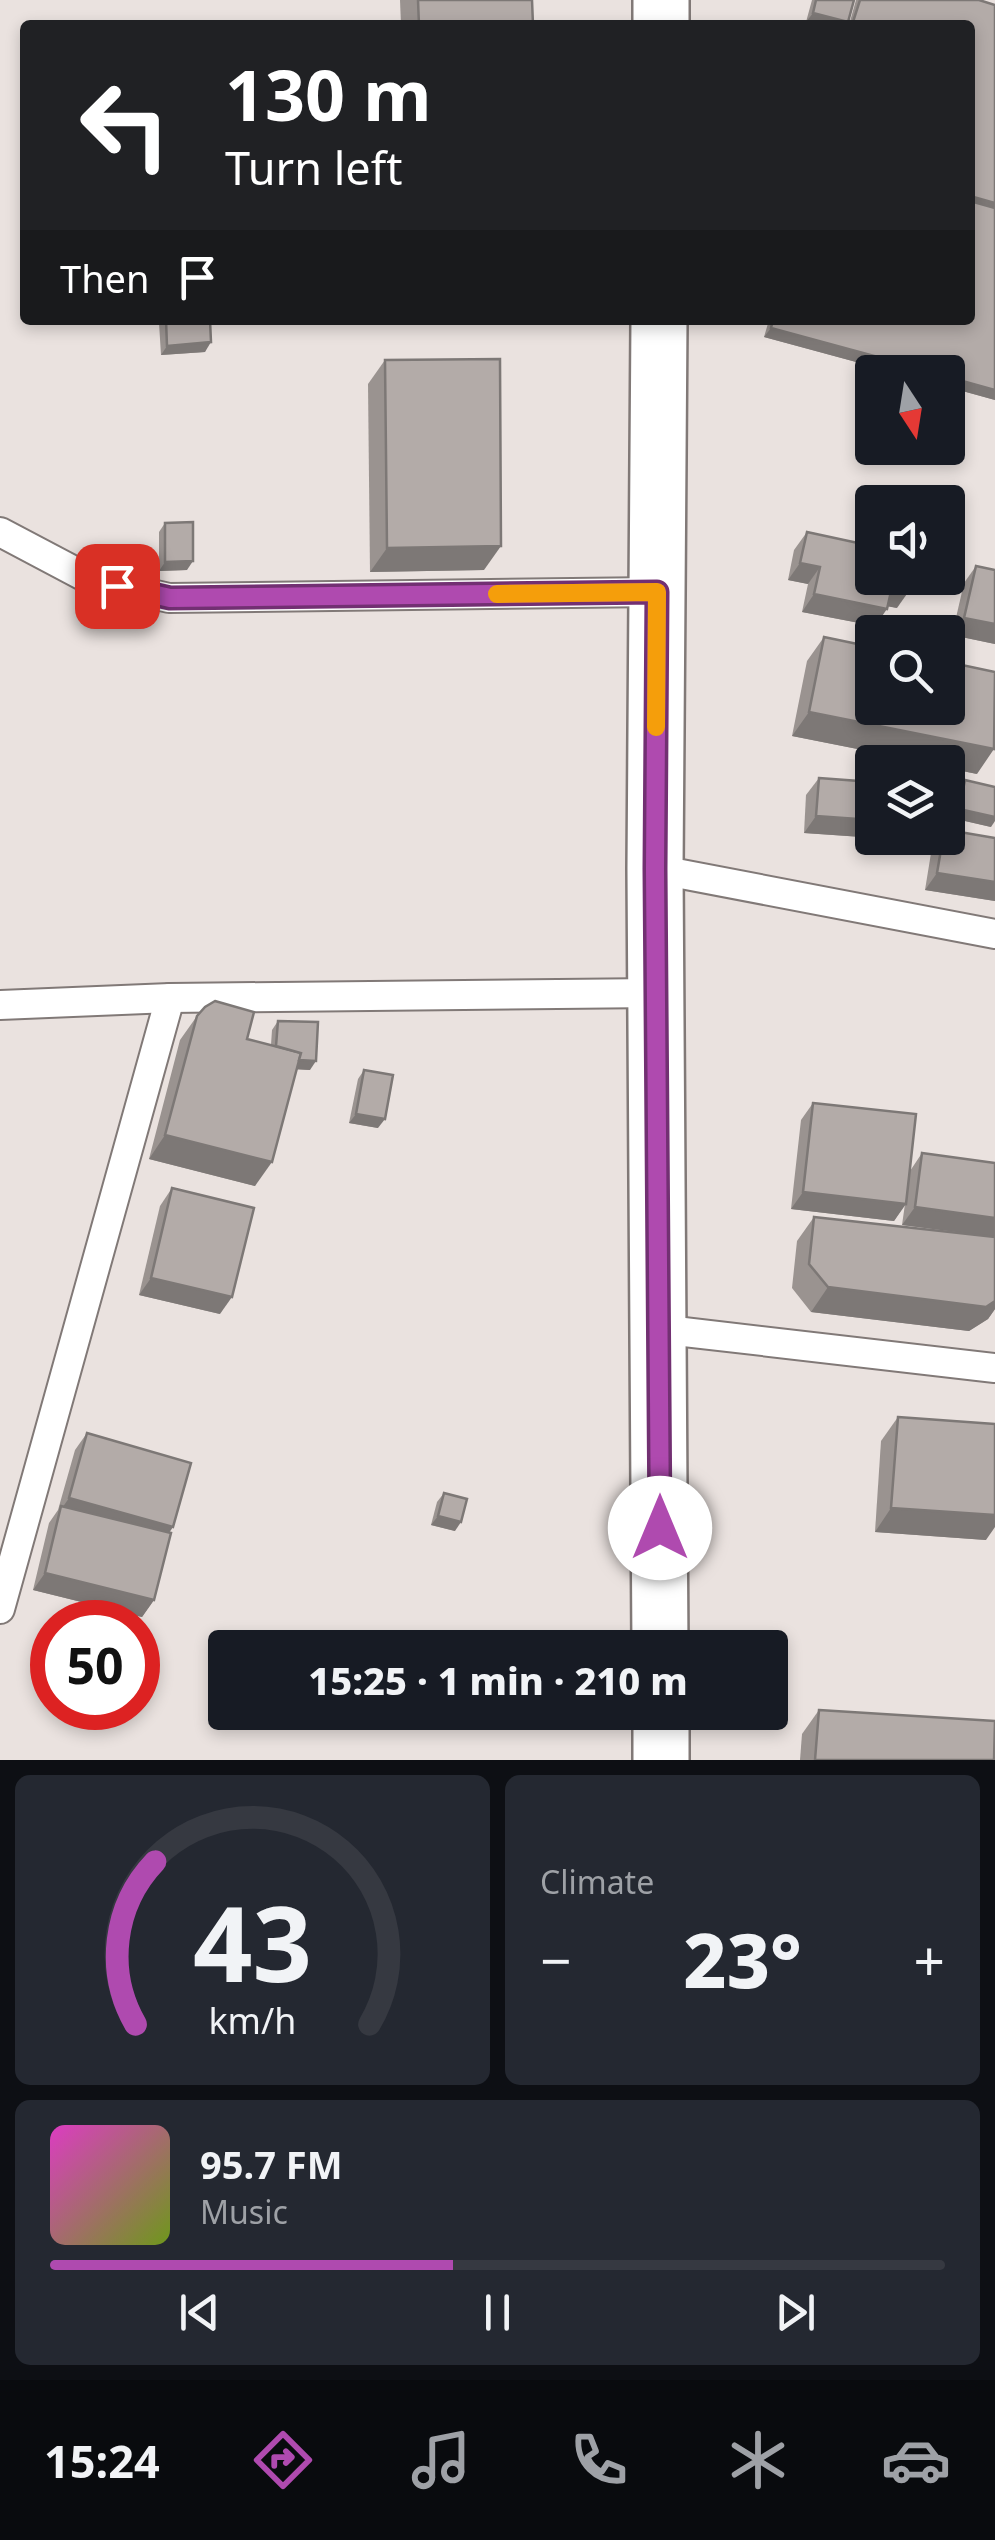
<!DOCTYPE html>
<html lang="en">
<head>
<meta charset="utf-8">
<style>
  body { margin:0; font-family:"Noto Sans",sans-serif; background:#242831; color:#f1f3f6; height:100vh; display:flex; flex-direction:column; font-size:38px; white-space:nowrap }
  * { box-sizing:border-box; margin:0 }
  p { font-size:32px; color:#9ea1a6 }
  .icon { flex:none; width:55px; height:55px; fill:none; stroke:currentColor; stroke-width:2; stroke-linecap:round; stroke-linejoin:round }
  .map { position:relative; height:1760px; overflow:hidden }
  .drawer { display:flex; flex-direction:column; gap:15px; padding:15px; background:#0d0f14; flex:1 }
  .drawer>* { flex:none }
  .top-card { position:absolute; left:20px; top:20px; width:955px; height:305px; border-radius:10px; box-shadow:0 5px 15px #0003; background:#202124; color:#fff; overflow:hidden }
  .needle { width:65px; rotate:168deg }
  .tools { position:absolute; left:855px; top:355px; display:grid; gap:20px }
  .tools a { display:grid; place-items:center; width:110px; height:110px; border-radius:10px; background:#171b24; box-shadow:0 5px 15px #0003; font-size:50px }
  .speed { position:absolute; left:30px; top:1600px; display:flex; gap:20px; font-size:50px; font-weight:700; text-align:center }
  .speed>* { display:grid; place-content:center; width:130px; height:130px; border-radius:50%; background:#171b24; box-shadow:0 5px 15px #0003; line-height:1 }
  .speed .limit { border:15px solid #d22; background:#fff; color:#111 }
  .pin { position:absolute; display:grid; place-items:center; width:85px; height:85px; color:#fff; margin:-42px; border-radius:20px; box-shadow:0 5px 15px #0006 }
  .me { position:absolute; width:110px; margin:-55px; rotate:0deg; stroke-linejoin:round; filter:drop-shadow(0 0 8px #0008) }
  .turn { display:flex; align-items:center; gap:35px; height:210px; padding:0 40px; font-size:45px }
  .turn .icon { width:130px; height:130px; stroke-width:2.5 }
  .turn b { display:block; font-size:70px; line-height:85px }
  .then { display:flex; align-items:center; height:95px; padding:0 40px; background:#0003; gap:20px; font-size:38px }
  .big { font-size:75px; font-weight:800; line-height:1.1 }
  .drawer .card { flex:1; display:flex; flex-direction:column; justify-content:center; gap:15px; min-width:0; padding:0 35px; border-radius:15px; background:#242831 }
  .drawer .dial { align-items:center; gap:0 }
  .dial svg { height:260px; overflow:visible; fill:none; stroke:#363941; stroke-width:7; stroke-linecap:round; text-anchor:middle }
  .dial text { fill:#f1f3f6; stroke:none }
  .song { display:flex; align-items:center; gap:30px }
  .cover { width:120px; height:120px; border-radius:15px; background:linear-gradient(135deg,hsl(310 70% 55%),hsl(80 70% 35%)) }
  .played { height:10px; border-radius:5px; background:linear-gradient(90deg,#af4aaf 45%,#363941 45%) }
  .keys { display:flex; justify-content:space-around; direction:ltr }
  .heat { display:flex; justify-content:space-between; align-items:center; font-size:55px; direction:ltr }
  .drawer .tiles { flex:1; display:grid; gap:15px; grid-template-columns:1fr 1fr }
  .card:last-child { grid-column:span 2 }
  .trip { position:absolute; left:208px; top:1630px; width:580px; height:100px; border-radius:10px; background:#171b24; box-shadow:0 5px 15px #0003; font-weight:800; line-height:100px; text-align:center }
  .dock { display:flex; height:160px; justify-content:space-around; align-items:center; background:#090b0e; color:#9ea1a6 }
  .dock .icon { width:70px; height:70px }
  .dock .on { color:#af4aaf }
  .dock b { font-size:45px; color:#f1f3f6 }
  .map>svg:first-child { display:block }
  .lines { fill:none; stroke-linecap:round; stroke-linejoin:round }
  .service-casing { stroke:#817977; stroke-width:32 }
  .secondary-casing { stroke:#817977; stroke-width:60 }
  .service { stroke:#fff; stroke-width:28 }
  .secondary { stroke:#fff; stroke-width:55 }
  .wall { fill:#9a9390 }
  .shaded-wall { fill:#7d7876 }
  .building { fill:#b3aba8; stroke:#7d7876; stroke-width:2.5 }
  .route-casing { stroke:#723072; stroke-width:25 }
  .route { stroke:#af4aaf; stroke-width:18 }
  .slow { stroke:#f59e0b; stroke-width:18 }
</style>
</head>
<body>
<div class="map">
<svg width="995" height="1760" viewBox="0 0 995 1760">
  <rect width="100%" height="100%" fill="#eae2df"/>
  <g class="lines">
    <defs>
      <g id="service">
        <polyline points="0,532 91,580 169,598 657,592"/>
        <polyline points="655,869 995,934"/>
        <polyline points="0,1005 170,998 657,993"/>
        <polyline points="658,1329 995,1368"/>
        <polyline points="0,1609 170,998"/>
      </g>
      <g id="secondary">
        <polyline points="661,25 661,0"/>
        <polyline points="659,320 655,869 660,1648"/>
        <polyline points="661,1712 661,1760"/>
      </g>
    </defs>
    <use href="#service" class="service-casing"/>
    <use href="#secondary" class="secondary-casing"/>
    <use href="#service" class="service"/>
    <use href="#secondary" class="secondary"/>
  </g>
  <g class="wall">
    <polygon points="400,0 532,0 533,25 401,25"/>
    <polygon points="812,0 854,0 848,22 846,25 817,25 806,22"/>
    <polygon points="856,0 979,0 995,5 995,400 948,387 948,372 893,372 764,337 769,320 970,320 970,25 849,25"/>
    <polygon points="161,320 210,320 205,352 161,355 159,323"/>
    <polygon points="385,360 484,570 370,572 368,384"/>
    <polygon points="165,523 187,570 159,571 159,532"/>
    <polygon points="807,532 897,608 888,606 875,626 802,612 808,584 788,580 794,550"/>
    <polygon points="976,566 995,570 995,644 952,635 964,583"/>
    <polygon points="824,637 977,774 948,768 948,762 923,762 792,736 807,661"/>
    <polygon points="819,778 920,841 804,833 806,795"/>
    <polygon points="965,780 991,827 952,818 959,789"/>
    <polygon points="939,838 995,838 995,901 925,890 932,847"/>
    <polygon points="197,1016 247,1039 271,1045 272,1030 278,1021 310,1070 297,1069 255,1186 149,1159 180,1040"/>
    <polygon points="364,1070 378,1128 349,1123 358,1079"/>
    <polygon points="813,1103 910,1171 922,1153 995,1163 995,1309 988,1319 969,1331 811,1312 792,1288 797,1241 814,1217 979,1235 902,1225 905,1204 894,1221 791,1209 801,1120"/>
    <polygon points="172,1188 220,1314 139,1295 160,1206"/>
    <polygon points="898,1417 986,1540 875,1532 881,1441"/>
    <polygon points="87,1433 169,1533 154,1600 142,1617 33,1590 49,1523 58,1510 75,1450"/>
    <polygon points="444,1493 455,1531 431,1525 437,1502"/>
    <polygon points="819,1710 994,1760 800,1760 802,1734"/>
  </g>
  <g class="shaded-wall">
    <polygon points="813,13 848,22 846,25 817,25 806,22"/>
    <polygon points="970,196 995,203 995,214 970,207"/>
    <polygon points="771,328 933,372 893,372 764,337"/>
    <polygon points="211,342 205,352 161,355 167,346"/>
    <polygon points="948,377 995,390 995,400 948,387"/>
    <polygon points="501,546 484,570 370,572 387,548"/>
    <polygon points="193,561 187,570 159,571 165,562"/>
    <polygon points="800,563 820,567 808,584 788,580"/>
    <polygon points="892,587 909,591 897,608 880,605"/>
    <polygon points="814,594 887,609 875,626 802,612"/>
    <polygon points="964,618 995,624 995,644 952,635"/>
    <polygon points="809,712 994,749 977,774 948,768 948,762 923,762 792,736"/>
    <polygon points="959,809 995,817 995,821 991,827 952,818"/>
    <polygon points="816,816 872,820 872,838 922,838 920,841 804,833"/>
    <polygon points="937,873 995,882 995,901 925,890"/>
    <polygon points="276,1059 316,1061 310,1070 269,1068"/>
    <polygon points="356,1114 385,1119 378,1128 349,1123"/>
    <polygon points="165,1135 272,1162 255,1186 149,1159"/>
    <polygon points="803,1192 906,1204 894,1221 791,1209"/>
    <polygon points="915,1207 995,1218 995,1237 902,1225"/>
    <polygon points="151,1278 232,1297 220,1314 139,1295"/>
    <polygon points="828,1287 995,1301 995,1309 988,1319 969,1331 811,1312"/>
    <polygon points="69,1498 173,1527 161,1545 60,1511"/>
    <polygon points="891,1508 995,1515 995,1527 986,1540 875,1532"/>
    <polygon points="438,1516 461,1522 455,1531 431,1525"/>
    <polygon points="45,1573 154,1600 142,1617 33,1590"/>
  </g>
  <g class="building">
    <polygon points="418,0 532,0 533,25 419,25"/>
    <polygon points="816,0 854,0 848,22 813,13"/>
    <polygon points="860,0 979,0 995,5 995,203 970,196 970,25 852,25"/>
    <polygon points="970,201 995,208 995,390 948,377 948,372 933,372 771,328 773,320 970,320"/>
    <polygon points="166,320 210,320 211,342 167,346"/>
    <polygon points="500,359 501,546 387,548 385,360"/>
    <polygon points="193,522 193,561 165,562 165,523"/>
    <polygon points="807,532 872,546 872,578 912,578 909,591 892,587 887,609 814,594 820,567 800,563"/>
    <polygon points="976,566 995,570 995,624 964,618"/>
    <polygon points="824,637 872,647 872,708 948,708 948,662 995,672 994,749 809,712"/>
    <polygon points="819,778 872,782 872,820 816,816"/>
    <polygon points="965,780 995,787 995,817 959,809"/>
    <polygon points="948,830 995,838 995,882 937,873 943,838 948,838"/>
    <polygon points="215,1001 254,1012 247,1039 301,1053 272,1162 165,1135 197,1016 205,1007"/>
    <polygon points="278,1021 318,1022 316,1061 299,1060 301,1053 276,1046"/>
    <polygon points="364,1070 393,1075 385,1119 356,1114"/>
    <polygon points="813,1103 916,1114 906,1204 803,1192"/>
    <polygon points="922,1153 995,1163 995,1218 915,1207"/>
    <polygon points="172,1188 254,1208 232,1297 151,1278"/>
    <polygon points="814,1217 995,1237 995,1301 986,1307 828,1287 809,1264"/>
    <polygon points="898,1417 995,1424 995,1515 891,1508"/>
    <polygon points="87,1433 191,1463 173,1527 69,1498"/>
    <polygon points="444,1493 467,1499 461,1522 438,1516"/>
    <polygon points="61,1506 171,1533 154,1600 45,1573"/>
    <polygon points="819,1710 995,1721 994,1760 815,1760"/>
  </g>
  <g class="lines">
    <defs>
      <polyline id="route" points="117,586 170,598 657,592 655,869 660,1528"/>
    </defs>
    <use href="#route" class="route-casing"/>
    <use href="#route" class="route"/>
    <polyline class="slow" points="497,594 657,592 656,727"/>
  </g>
</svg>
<div class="tools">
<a><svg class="needle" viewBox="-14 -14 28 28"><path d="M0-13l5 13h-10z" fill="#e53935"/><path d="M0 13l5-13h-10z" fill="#9ea1a6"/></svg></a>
<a><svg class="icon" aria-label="sound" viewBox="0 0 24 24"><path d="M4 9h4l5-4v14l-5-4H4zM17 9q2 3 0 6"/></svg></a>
<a><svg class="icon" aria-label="search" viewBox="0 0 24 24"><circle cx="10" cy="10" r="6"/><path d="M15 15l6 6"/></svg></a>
<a><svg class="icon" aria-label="layers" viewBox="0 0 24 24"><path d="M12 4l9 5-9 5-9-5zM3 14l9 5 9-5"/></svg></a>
</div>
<div class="speed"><div class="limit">50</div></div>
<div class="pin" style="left:117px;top:586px;background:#d93025"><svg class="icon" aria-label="arrive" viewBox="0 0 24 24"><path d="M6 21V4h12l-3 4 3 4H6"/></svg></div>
<svg class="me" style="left:660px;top:1528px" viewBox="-20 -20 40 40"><circle r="19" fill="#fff"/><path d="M0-13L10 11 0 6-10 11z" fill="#af4aaf"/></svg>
<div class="trip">15:25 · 1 min · 210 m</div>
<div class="top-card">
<div class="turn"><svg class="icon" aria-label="left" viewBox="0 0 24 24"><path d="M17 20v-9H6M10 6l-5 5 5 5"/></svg><div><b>130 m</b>Turn left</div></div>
<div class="then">Then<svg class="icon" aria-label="arrive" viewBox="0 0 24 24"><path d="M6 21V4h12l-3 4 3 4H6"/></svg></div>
</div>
</div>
<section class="drawer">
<div class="tiles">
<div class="card dial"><svg viewBox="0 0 100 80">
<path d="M14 69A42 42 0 1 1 86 69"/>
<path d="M14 69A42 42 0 0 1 20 19" stroke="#af4aaf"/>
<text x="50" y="56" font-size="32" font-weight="700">43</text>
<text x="50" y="72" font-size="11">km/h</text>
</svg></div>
<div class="card"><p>Climate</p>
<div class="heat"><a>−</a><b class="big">23°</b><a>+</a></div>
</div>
<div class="card">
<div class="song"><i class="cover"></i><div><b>95.7 FM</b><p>Music</p></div></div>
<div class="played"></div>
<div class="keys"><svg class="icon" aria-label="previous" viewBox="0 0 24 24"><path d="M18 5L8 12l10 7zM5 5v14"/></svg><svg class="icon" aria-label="pause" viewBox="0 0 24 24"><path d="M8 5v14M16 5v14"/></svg><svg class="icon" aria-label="next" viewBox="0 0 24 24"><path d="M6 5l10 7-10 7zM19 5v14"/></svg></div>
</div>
</div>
</section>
<nav class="dock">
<b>15:24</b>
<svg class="icon on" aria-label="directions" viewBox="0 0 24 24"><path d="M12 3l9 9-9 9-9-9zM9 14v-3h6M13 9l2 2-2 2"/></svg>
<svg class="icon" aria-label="music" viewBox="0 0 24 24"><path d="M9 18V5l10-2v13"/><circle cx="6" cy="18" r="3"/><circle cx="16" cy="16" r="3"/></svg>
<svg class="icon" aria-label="phone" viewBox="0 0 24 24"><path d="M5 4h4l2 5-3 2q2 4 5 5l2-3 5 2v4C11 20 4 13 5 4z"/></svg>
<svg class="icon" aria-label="climate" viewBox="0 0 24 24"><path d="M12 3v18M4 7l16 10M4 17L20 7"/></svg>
<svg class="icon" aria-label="car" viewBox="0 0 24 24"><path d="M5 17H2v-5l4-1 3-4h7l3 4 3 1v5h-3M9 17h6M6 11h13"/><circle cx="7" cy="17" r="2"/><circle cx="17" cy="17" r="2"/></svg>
</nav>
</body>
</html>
